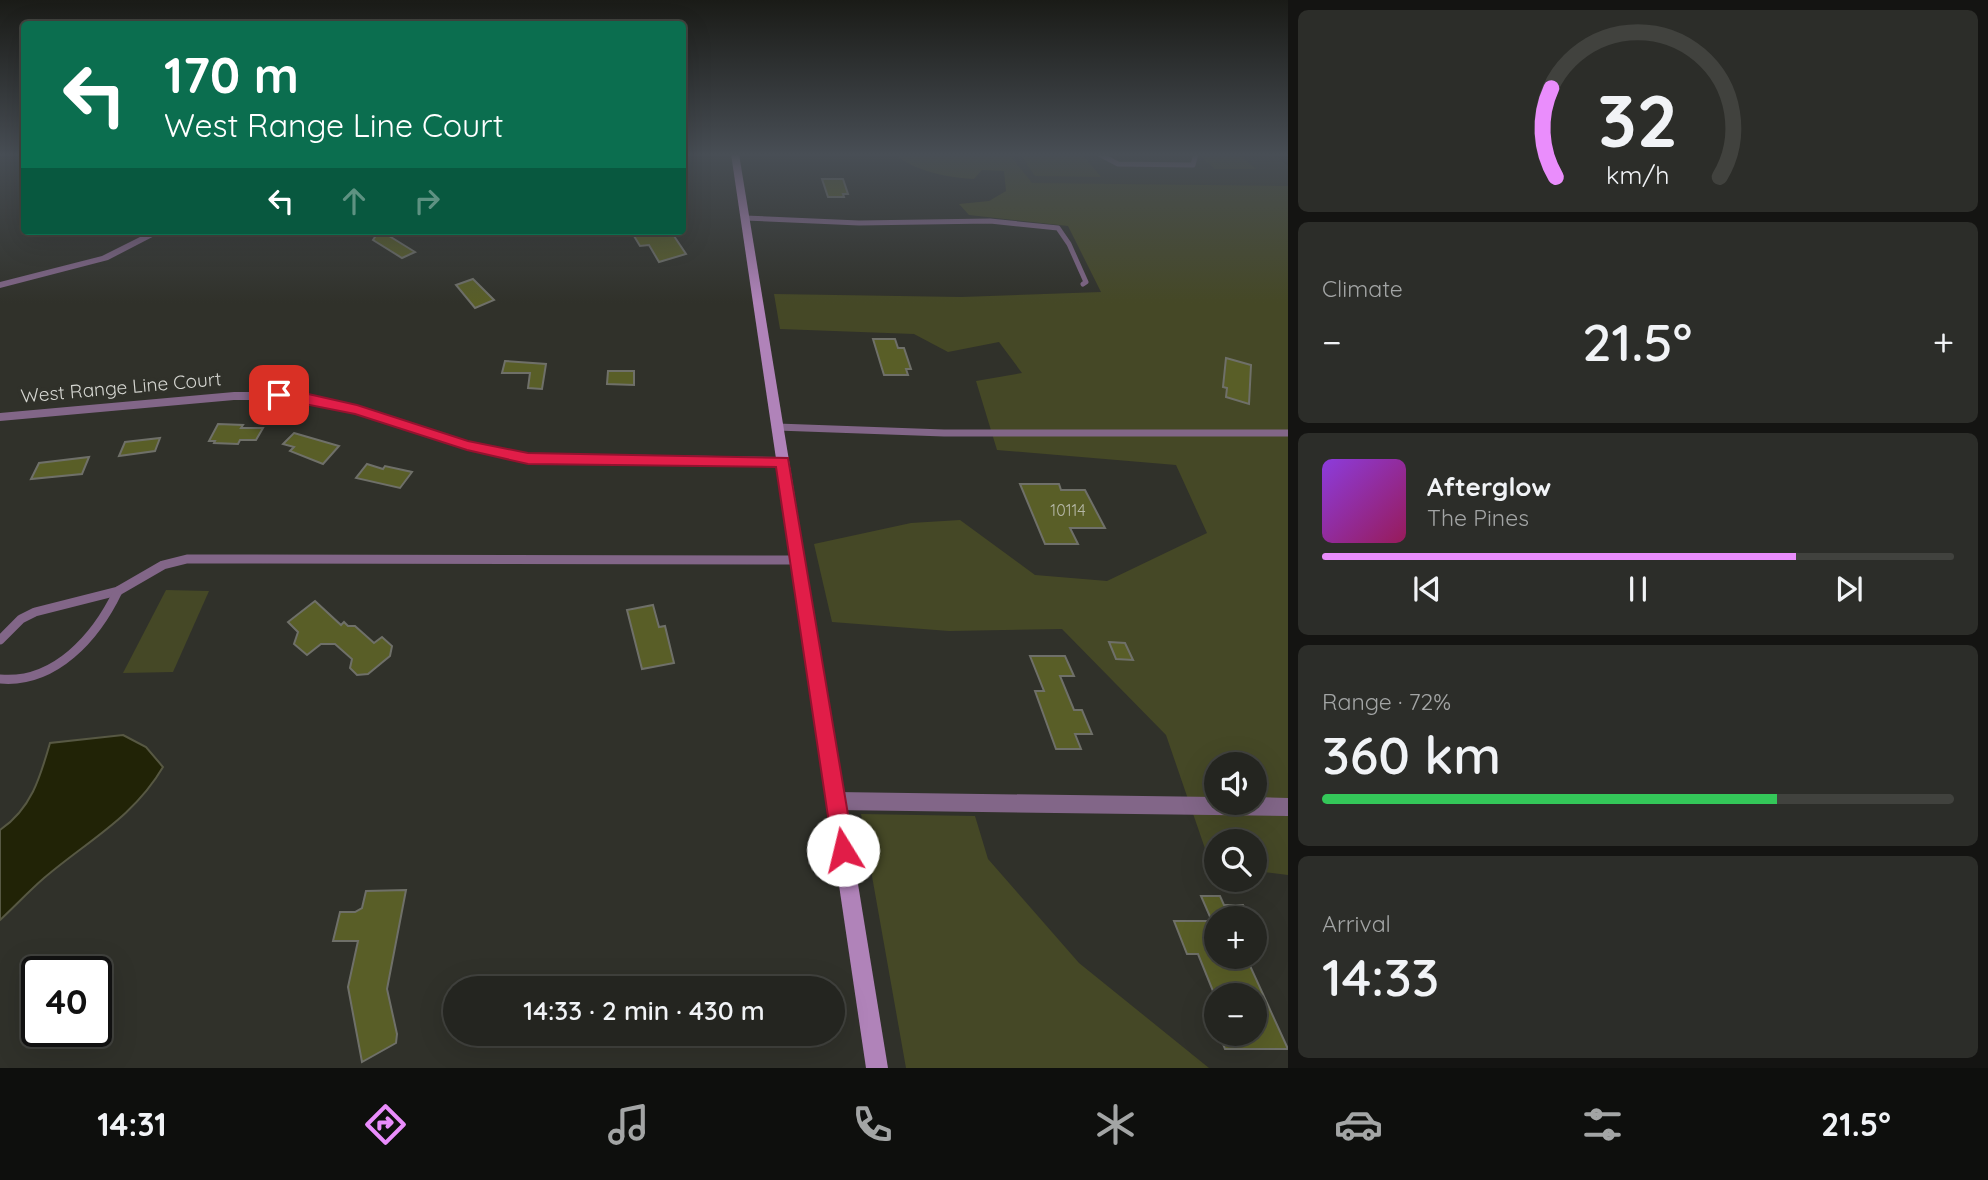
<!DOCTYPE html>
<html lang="en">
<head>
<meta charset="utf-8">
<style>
  body { margin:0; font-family:Quicksand,sans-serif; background:#2c2d29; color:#f1f3f6; height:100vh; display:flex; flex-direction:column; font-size:26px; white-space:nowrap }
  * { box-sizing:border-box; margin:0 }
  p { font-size:23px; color:#a3a5a5 }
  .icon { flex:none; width:38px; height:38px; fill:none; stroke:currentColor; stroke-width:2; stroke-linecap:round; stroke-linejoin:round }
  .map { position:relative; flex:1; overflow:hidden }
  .panel { display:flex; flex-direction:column; gap:10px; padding:10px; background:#141412; width:700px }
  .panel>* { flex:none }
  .banner { position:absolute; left:21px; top:21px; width:665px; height:214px; border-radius:7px; box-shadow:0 7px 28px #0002,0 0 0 2px #41423e; background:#0b6e4f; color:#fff; overflow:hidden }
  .buttons { position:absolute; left:1204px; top:752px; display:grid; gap:14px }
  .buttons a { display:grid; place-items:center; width:63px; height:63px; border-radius:50%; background:#242520; box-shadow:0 7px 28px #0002,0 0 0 2px #41423e; font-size:35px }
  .speed { position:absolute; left:21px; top:956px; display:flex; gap:14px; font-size:35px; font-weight:700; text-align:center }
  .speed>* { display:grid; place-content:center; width:91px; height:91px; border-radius:50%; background:#242520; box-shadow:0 7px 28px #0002,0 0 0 2px #41423e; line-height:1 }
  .speed .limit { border:4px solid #111; border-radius:10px; background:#fff; color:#111 }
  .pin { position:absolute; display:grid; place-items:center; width:60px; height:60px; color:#fff; margin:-30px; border-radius:14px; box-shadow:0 4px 10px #0006 }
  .me { position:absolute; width:77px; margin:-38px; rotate:351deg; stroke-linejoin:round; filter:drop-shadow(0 0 5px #0008) }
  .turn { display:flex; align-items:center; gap:24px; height:147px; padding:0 28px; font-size:32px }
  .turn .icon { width:91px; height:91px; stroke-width:2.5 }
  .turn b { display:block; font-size:49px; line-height:60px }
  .lanes { display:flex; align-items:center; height:66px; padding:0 28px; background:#0003; justify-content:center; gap:35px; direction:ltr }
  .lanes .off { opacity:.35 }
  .big { font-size:52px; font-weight:600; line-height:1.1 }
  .panel .widget { flex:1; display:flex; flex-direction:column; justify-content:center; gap:10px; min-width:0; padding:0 24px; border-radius:10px; background:#2c2d29 }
  .panel .dial { align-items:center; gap:0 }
  .dial svg { height:182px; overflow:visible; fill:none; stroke:#41423e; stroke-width:7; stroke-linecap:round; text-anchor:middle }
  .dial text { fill:#f1f3f6; stroke:none }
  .song { display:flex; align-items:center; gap:21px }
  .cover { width:84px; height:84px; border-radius:10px; background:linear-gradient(135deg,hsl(270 70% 55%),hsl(330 70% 35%)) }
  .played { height:7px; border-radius:4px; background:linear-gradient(90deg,#ea8dfc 75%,#41423e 75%) }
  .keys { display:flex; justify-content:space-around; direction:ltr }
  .heat { display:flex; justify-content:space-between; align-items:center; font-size:38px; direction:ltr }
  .charge { height:10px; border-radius:5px; background:linear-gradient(90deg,#34c759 72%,#41423e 0) }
  .trip { position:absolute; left:443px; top:976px; width:402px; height:70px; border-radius:35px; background:#242520; box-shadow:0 7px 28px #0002,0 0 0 2px #41423e; font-weight:600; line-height:70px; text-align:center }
  .tabs { display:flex; height:112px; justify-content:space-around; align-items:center; background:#0e0f0d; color:#a3a5a5 }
  .tabs .icon { width:49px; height:49px }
  .tabs .on { color:#ea8dfc }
  .tabs b { font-size:32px; color:#f1f3f6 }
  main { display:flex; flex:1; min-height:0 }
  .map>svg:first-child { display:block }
  .built { fill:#393b2e }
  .green { fill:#454826; fill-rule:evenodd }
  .water { fill:#212306; stroke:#575843; stroke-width:2 }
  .building { fill:#595e27; stroke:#6f7069; stroke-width:2 }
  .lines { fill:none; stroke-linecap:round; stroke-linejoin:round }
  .lane-far2 { stroke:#826688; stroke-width:5 }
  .lane-far1 { stroke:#826688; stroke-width:7 }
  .lane { stroke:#826688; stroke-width:9 }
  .street { fill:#826688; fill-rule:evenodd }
  .secondary { fill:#b083b9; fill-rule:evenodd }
  .route { fill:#e11d48; stroke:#92132f; stroke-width:2 }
  .labels { text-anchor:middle; stroke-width:7; stroke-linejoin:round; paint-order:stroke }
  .number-label { font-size:16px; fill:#b5b7a6 }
  .street-label { font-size:19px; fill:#d4d5d0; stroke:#30312a }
</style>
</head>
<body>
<main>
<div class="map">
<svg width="1288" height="1068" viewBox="0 0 1288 1068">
  <rect width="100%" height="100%" fill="#30312a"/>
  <polygon class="built" points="1006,154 1274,154 1288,166 1288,226 1054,224"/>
  <g class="green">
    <path d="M895 154H1009L1032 183 1288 186V875L1255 871V842H1216V867L1211 866 1166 735 1062 629 949 631 832 622 814 544 911 523 960 520 1035 575 1107 581 1207 533 1176 465 997 450 976 381 1022 373 999 342 948 352 914 334 780 329 774 294 961 297 1101 292 1068 226 969 215 959 204 989 201 1006 191 1004 171 982 170 974 179C950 178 913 171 895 154ZM1216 765H1255V803H1216Z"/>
    <polygon points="1020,154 1082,154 1101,177 1035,176"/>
    <polygon points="1199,155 1240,155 1256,169 1215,169"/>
    <polygon points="166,590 209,591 173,672 123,673"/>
    <polygon points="861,814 975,816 988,859 1079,963 1209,1068 906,1068"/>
  </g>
  <path class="water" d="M123 735 146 747 163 767C133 818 87 841 44 878 29 891 15 906 0 920V830C31 809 40 778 50 743Z"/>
  <g class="building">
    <polygon points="822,179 843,179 848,194 843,194 844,197 828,197"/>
    <polygon points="379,231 381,231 415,252 402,258 373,240"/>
    <polygon points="631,231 653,231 656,236 672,233 686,254 659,262 649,245 640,246"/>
    <polygon points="473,279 494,300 475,308 456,285"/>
    <polygon points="873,339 895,339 898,348 904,348 911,369 906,369 908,375 884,375"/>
    <polygon points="1226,358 1251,365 1249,404 1226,397 1227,388 1223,387"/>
    <polygon points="505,361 546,364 542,389 528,388 530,373 502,373"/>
    <polygon points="608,371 634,371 634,385 607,384"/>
    <polygon points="218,424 243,425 241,428 263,428 256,440 240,440 238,444 214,443 215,441 209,441"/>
    <polygon points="294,433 339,446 323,464 290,451 294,447 283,444"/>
    <polygon points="160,438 155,451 119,456 125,442"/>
    <polygon points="89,457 82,474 31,479 39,463"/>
    <polygon points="367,464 383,469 385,466 412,472 400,488 356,478"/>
    <polygon points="1020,484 1059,484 1061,490 1085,490 1105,528 1070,528 1078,544 1045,544"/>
    <polygon points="315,601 341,625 344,622 348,626 355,626 374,643 382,637 392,646 390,656 368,674 357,675 350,668 352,659 335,644 321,644 307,655 294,644 298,632 288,622"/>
    <polygon points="653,605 659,627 665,626 674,663 642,669 627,610"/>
    <polygon points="1109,642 1125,643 1133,660 1116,659"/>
    <polygon points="1030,656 1065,656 1074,676 1060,676 1074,710 1082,710 1092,734 1075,734 1081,749 1056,749 1035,691 1044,691"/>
    <polygon points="406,890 387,989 397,1034 396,1043 362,1062 348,987 358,941 333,941 340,912 355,912 362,908 366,891"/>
    <polygon points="1201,896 1220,896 1224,905 1243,905 1249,919 1211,919"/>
    <polygon points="1174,921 1216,921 1216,957 1246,957 1288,1049 1225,1049 1219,1034 1255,1034 1255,996 1215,996 1198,954 1187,954"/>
  </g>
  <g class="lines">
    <g class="lane-far2">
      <polyline points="1099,154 1118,164 1193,165 1196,154"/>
      <polyline points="745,218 859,223 990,221 1058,228 1069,244 1086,282 1083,284"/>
    </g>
    <polyline class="lane-far1" points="777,427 944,433 1288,433"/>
    <g class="lane">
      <polyline points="0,640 21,619 35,612 118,591 163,565 187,559 798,560"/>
      <path d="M0 679C55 684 96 637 118 591"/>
    </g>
    <g class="street">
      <polygon points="152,231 164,231 108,260 0,288 0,282 102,256"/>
      <polygon points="234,392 294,392 357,405 468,441 528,453 782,457 788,462 782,467 528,463 467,449 355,413 294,400 234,400 0,421 0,413"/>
      <polygon points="836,792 1216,797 1216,803 1255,803 1255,797 1288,798 1288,816 836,810 830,807 827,801 830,795"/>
    </g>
    <polygon class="secondary" points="731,154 739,154 888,1068 866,1068"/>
  </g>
  <linearGradient id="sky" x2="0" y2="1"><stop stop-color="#1a1b17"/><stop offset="0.51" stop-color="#484e55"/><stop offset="1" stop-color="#484e55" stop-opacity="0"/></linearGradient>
  <rect width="1288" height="303" fill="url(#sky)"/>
  <polygon class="route" points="279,390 295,391 357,405 468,441 528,453 788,458 854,850 851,858 843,861 836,858 833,850 776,467 528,464 467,450 355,414 274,398 274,392"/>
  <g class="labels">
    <g class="number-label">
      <text x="1068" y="516">10114</text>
    </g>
    <g class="street-label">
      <text transform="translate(121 387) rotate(-5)" y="7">West Range Line Court</text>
    </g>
  </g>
</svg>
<div class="buttons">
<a><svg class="icon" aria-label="sound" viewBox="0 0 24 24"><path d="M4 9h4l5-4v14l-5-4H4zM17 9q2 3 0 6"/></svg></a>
<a><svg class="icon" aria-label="search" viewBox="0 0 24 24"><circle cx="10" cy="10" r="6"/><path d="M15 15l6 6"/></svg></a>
<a>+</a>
<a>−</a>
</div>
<div class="speed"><div class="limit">40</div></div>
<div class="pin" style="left:279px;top:395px;background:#d93025"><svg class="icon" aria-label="arrive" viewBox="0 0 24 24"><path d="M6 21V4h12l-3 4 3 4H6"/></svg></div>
<svg class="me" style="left:843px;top:850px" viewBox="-20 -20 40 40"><circle r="19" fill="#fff"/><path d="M0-13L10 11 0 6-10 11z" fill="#e11d48"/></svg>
<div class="trip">14:33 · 2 min · 430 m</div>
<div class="banner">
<div class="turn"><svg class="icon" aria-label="left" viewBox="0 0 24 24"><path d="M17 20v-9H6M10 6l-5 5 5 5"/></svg><div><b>170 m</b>West Range Line Court</div></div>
<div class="lanes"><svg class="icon" aria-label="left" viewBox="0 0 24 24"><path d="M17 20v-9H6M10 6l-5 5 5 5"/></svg><svg class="icon off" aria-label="ahead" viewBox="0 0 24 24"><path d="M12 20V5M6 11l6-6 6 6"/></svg><svg class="icon off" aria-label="right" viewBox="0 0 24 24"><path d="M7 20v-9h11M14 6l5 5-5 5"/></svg></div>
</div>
</div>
<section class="panel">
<div class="widget dial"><svg viewBox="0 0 100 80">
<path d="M14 69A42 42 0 1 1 86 69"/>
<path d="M14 69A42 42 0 0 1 12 30" stroke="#ea8dfc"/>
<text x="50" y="56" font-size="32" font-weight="700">32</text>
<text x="50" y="72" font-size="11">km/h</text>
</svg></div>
<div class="widget"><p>Climate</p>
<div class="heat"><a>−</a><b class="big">21.5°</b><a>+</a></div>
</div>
<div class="widget">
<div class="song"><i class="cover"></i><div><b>Afterglow</b><p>The Pines</p></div></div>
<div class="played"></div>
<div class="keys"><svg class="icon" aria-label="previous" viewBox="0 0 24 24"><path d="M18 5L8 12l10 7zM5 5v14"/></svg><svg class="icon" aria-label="pause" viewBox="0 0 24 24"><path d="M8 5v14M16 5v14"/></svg><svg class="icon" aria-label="next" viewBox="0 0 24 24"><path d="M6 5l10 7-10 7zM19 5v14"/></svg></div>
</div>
<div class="widget"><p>Range · 72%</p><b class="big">360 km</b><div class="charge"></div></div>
<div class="widget"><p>Arrival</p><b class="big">14:33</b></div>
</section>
</main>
<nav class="tabs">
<b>14:31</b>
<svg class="icon on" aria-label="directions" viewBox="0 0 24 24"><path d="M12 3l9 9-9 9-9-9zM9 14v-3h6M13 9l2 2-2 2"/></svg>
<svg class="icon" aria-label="music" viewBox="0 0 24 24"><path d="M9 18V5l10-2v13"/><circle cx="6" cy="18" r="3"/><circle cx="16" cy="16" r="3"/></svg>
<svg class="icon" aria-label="phone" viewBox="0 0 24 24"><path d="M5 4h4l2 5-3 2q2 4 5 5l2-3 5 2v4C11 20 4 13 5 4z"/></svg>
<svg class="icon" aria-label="climate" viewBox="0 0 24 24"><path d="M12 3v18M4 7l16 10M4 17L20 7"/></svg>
<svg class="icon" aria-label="car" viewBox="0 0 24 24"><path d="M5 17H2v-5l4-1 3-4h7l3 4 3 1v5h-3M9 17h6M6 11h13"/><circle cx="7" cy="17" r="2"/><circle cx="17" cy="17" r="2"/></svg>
<svg class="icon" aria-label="filters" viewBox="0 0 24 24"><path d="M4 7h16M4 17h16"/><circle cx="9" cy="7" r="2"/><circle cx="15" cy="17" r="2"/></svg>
<b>21.5°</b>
</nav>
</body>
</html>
